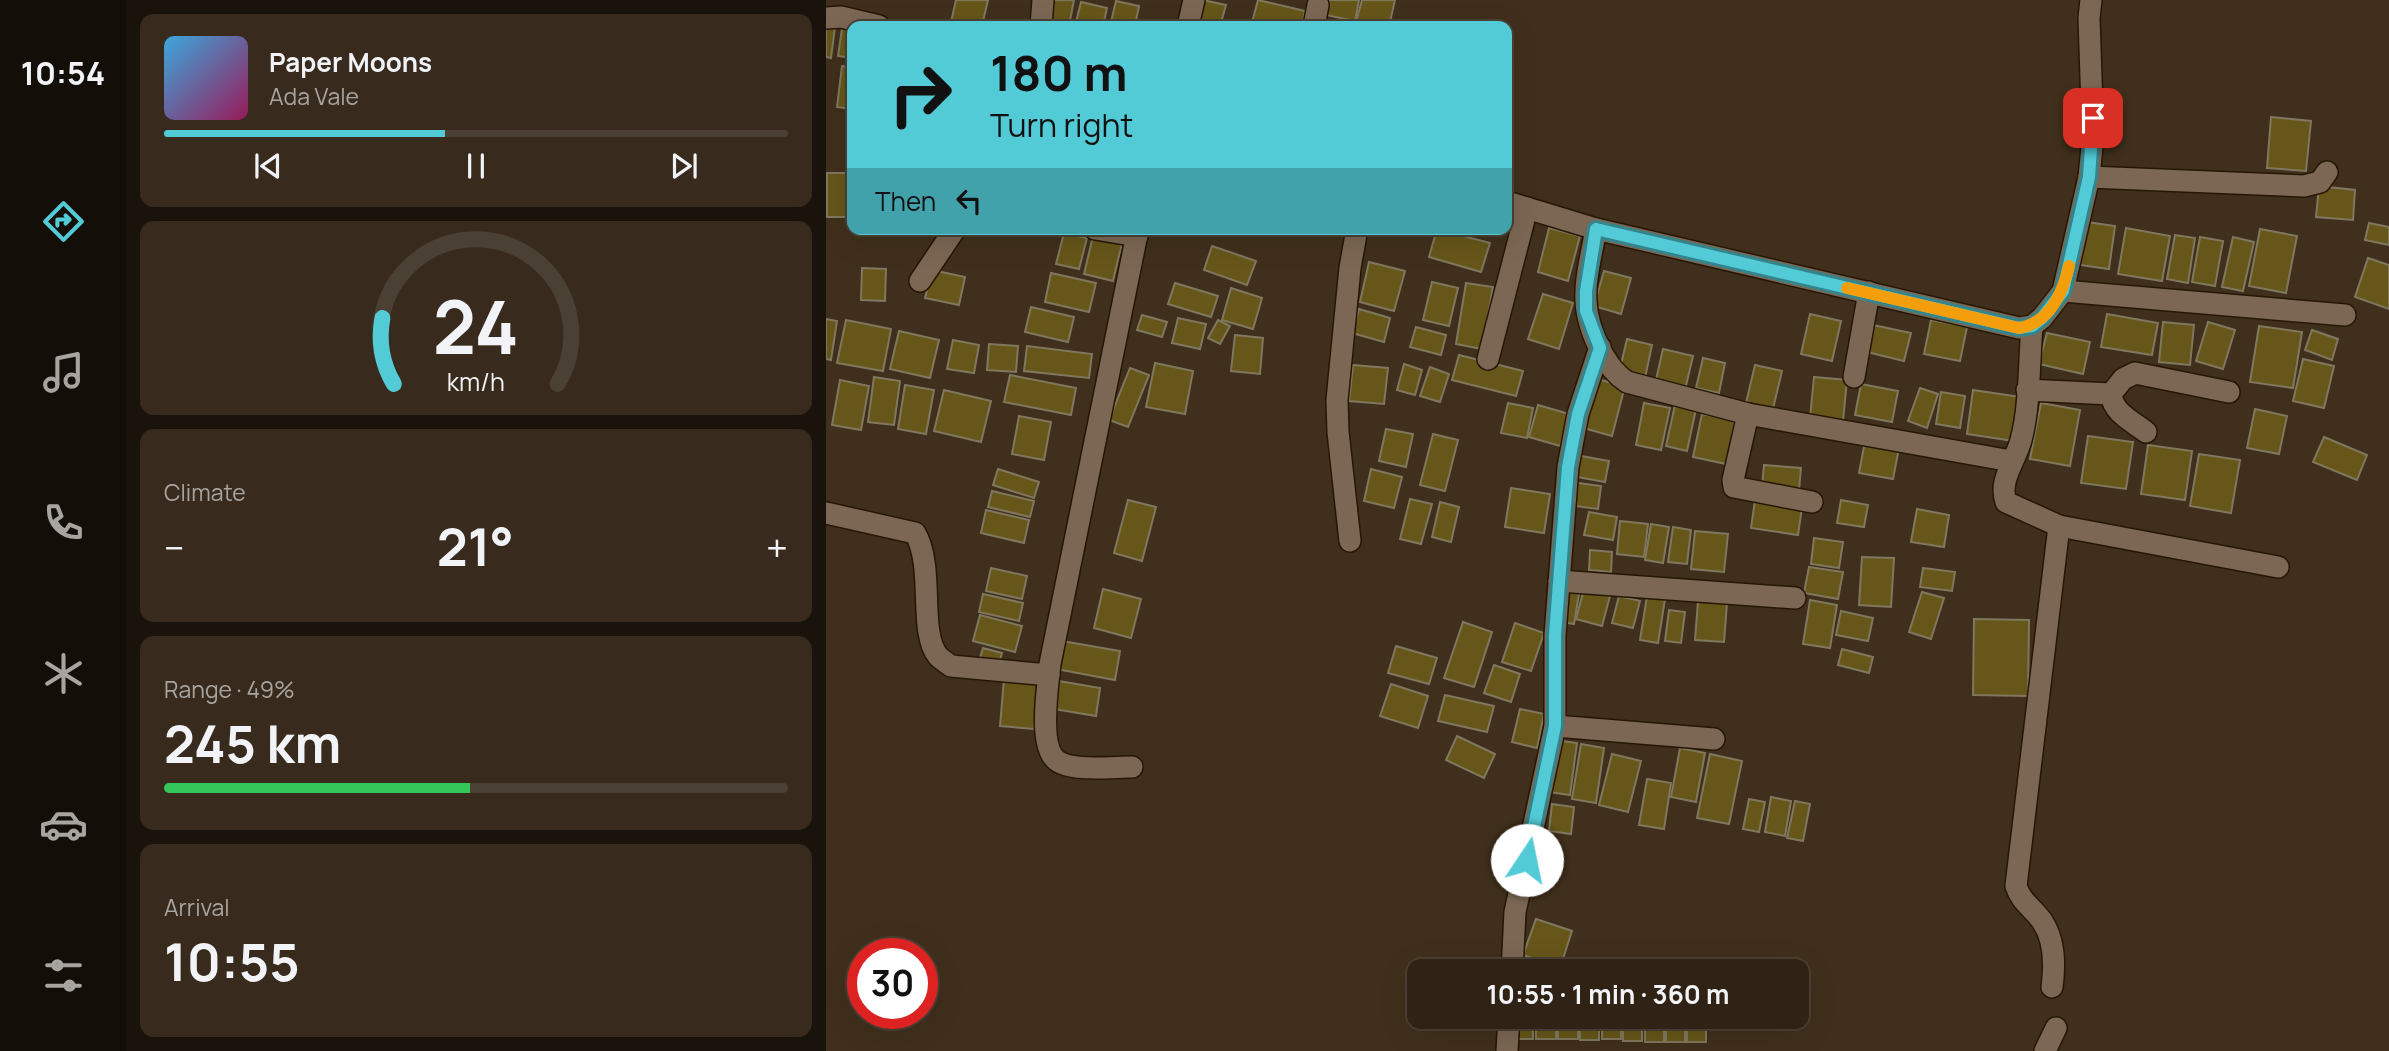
<!DOCTYPE html>
<html lang="en">
<head>
<meta charset="utf-8">
<style>
  body { margin:0; font-family:Manrope,sans-serif; background:#382b1e; color:#f1f3f6; height:100vh; display:flex; flex-direction:column; font-size:26px; white-space:nowrap }
  * { box-sizing:border-box; margin:0 }
  p { font-size:23px; color:#a8a4a0 }
  .icon { flex:none; width:38px; height:38px; fill:none; stroke:currentColor; stroke-width:2; stroke-linecap:round; stroke-linejoin:round }
  .map { position:relative; flex:1; overflow:hidden }
  .details { display:flex; flex-direction:column; gap:14px; padding:14px; background:#1a130c; width:700px }
  .details>* { flex:none }
  .banner { position:absolute; left:21px; top:21px; width:665px; height:214px; border-radius:14px; box-shadow:0 7px 28px #0002,0 0 0 2px #4b4034; background:#52cbd7; color:#111; overflow:hidden }
  .speed { position:absolute; left:21px; top:938px; display:flex; gap:14px; font-size:35px; font-weight:700; text-align:center }
  .speed>* { display:grid; place-content:center; width:91px; height:91px; border-radius:50%; background:#302315; box-shadow:0 7px 28px #0002,0 0 0 2px #4b4034; line-height:1 }
  .speed .limit { border:10px solid #d22; background:#fff; color:#111 }
  .pin { position:absolute; display:grid; place-items:center; width:60px; height:60px; color:#fff; margin:-30px; border-radius:14px; box-shadow:0 4px 10px #0006 }
  .me { position:absolute; width:77px; margin:-38px; rotate:11deg; stroke-linejoin:round; filter:drop-shadow(0 0 5px #0008) }
  .turn { display:flex; align-items:center; gap:24px; height:147px; padding:0 28px; font-size:32px }
  .turn .icon { width:91px; height:91px; stroke-width:2.5 }
  .turn b { display:block; font-size:49px; line-height:60px }
  .then { display:flex; align-items:center; height:66px; padding:0 28px; background:#0003; gap:14px; font-size:26px }
  .big { font-size:52px; font-weight:700; line-height:1.1 }
  .details .tile { flex:1; display:flex; flex-direction:column; justify-content:center; gap:10px; min-width:0; padding:0 24px; border-radius:14px; background:#382b1e }
  .details .dial { align-items:center; gap:0 }
  .dial svg { height:182px; overflow:visible; fill:none; stroke:#4b4034; stroke-width:7; stroke-linecap:round; text-anchor:middle }
  .dial text { fill:#f1f3f6; stroke:none }
  .song { display:flex; align-items:center; gap:21px }
  .cover { width:84px; height:84px; border-radius:10px; background:linear-gradient(135deg,hsl(200 70% 55%),hsl(330 70% 35%)) }
  .played { height:7px; border-radius:4px; background:linear-gradient(90deg,#52cbd7 45%,#4b4034 45%) }
  .keys { display:flex; justify-content:space-around; direction:ltr }
  .heat { display:flex; justify-content:space-between; align-items:center; font-size:38px; direction:ltr }
  .charge { height:10px; border-radius:5px; background:linear-gradient(90deg,#34c759 49%,#4b4034 0) }
  .trip { position:absolute; left:581px; top:959px; width:402px; height:70px; border-radius:14px; background:#302315; box-shadow:0 7px 28px #0002,0 0 0 2px #4b4034; font-weight:700; line-height:70px; text-align:center }
  main { display:flex; flex:1; min-height:0 }
  .tab-bar { display:flex; flex-direction:column; width:126px; justify-content:space-around; align-items:center; background:#130e08; color:#a8a4a0 }
  .tab-bar .icon { width:49px; height:49px }
  .tab-bar .active { color:#52cbd7 }
  .tab-bar b { font-size:32px; color:#f1f3f6 }
  .map>svg:first-child { display:block }
  .building { fill:#665619; stroke:#7f785e; stroke-width:2 }
  .lines { fill:none; stroke-linecap:round; stroke-linejoin:round }
  .minor-casing { stroke:#261705; stroke-width:24 }
  .minor { stroke:#7b6753; stroke-width:21 }
  .route-casing { stroke:#35848c; stroke-width:18 }
  .route { stroke:#52cbd7; stroke-width:12 }
  .slow { stroke:#f59e0b; stroke-width:12 }
</style>
</head>
<body>
<main>
<nav class="tab-bar">
<b>10:54</b>
<svg class="icon active" aria-label="directions" viewBox="0 0 24 24"><path d="M12 3l9 9-9 9-9-9zM9 14v-3h6M13 9l2 2-2 2"/></svg>
<svg class="icon" aria-label="music" viewBox="0 0 24 24"><path d="M9 18V5l10-2v13"/><circle cx="6" cy="18" r="3"/><circle cx="16" cy="16" r="3"/></svg>
<svg class="icon" aria-label="phone" viewBox="0 0 24 24"><path d="M5 4h4l2 5-3 2q2 4 5 5l2-3 5 2v4C11 20 4 13 5 4z"/></svg>
<svg class="icon" aria-label="climate" viewBox="0 0 24 24"><path d="M12 3v18M4 7l16 10M4 17L20 7"/></svg>
<svg class="icon" aria-label="car" viewBox="0 0 24 24"><path d="M5 17H2v-5l4-1 3-4h7l3 4 3 1v5h-3M9 17h6M6 11h13"/><circle cx="7" cy="17" r="2"/><circle cx="17" cy="17" r="2"/></svg>
<svg class="icon" aria-label="filters" viewBox="0 0 24 24"><path d="M4 7h16M4 17h16"/><circle cx="9" cy="7" r="2"/><circle cx="15" cy="17" r="2"/></svg>
</nav>
<section class="details">
<div class="tile">
<div class="song"><i class="cover"></i><div><b>Paper Moons</b><p>Ada Vale</p></div></div>
<div class="played"></div>
<div class="keys"><svg class="icon" aria-label="previous" viewBox="0 0 24 24"><path d="M18 5L8 12l10 7zM5 5v14"/></svg><svg class="icon" aria-label="pause" viewBox="0 0 24 24"><path d="M8 5v14M16 5v14"/></svg><svg class="icon" aria-label="next" viewBox="0 0 24 24"><path d="M6 5l10 7-10 7zM19 5v14"/></svg></div>
</div>
<div class="tile dial"><svg viewBox="0 0 100 80">
<path d="M14 69A42 42 0 1 1 86 69"/>
<path d="M14 69A42 42 0 0 1 9 40" stroke="#52cbd7"/>
<text x="50" y="56" font-size="32" font-weight="700">24</text>
<text x="50" y="72" font-size="11">km/h</text>
</svg></div>
<div class="tile"><p>Climate</p>
<div class="heat"><a>−</a><b class="big">21°</b><a>+</a></div>
</div>
<div class="tile"><p>Range · 49%</p><b class="big">245 km</b><div class="charge"></div></div>
<div class="tile"><p>Arrival</p><b class="big">10:55</b></div>
</section>
<div class="map">
<svg width="1563" height="1051" viewBox="0 0 1563 1051">
  <rect width="100%" height="100%" fill="#402f1c"/>
  <g class="building">
    <polygon points="130,0 162,0 156,26 125,22"/>
    <polygon points="224,0 248,0 243,26 219,26"/>
    <polygon points="377,0 400,5 394,26 370,26"/>
    <polygon points="432,0 479,11 476,26 425,26"/>
    <polygon points="503,0 533,0 529,21 500,15"/>
    <polygon points="536,0 569,0 563,26 549,26 530,22"/>
    <polygon points="290,1 313,6 309,26 284,26"/>
    <polygon points="255,2 281,8 277,26 249,26"/>
    <polygon points="17,22 26,26 26,58 12,56"/>
    <polygon points="0,26 9,27 5,58 0,57"/>
    <polygon points="16,66 26,67 26,109 11,107"/>
    <polygon points="1445,117 1485,121 1480,171 1441,168"/>
    <rect x="1" y="173" width="25" height="44"/>
    <polygon points="1493,186 1529,190 1527,220 1490,217"/>
    <polygon points="1261,222 1289,226 1283,269 1254,265"/>
    <polygon points="1543,223 1563,227 1563,245 1539,240"/>
    <polygon points="723,228 754,236 742,281 712,272"/>
    <polygon points="1300,228 1344,236 1336,281 1292,274"/>
    <polygon points="611,229 664,243 655,272 603,257"/>
    <polygon points="1434,229 1471,236 1460,293 1423,286"/>
    <polygon points="238,233 261,238 253,269 230,264"/>
    <polygon points="1349,235 1369,238 1362,283 1341,279"/>
    <polygon points="267,236 296,243 287,281 258,274"/>
    <polygon points="1374,237 1397,241 1389,286 1366,282"/>
    <polygon points="1407,237 1428,242 1417,291 1396,287"/>
    <polygon points="386,246 430,261 421,285 378,270"/>
    <polygon points="1542,258 1563,265 1563,309 1529,297"/>
    <polygon points="543,262 579,271 568,311 534,302"/>
    <polygon points="36,268 60,269 59,301 35,300"/>
    <polygon points="106,270 139,277 133,305 99,298"/>
    <polygon points="778,271 805,278 795,314 768,306"/>
    <polygon points="225,273 270,283 263,312 219,302"/>
    <polygon points="606,282 632,288 623,326 597,320"/>
    <polygon points="349,283 392,296 385,317 342,304"/>
    <polygon points="640,283 667,287 656,349 630,344"/>
    <polygon points="405,288 436,298 427,329 396,320"/>
    <polygon points="717,294 747,303 733,349 702,339"/>
    <polygon points="205,307 248,317 242,342 199,332"/>
    <polygon points="533,309 564,318 558,342 526,333"/>
    <polygon points="984,314 1015,321 1006,361 975,354"/>
    <polygon points="1281,314 1332,323 1326,355 1275,347"/>
    <polygon points="316,315 341,322 336,337 311,330"/>
    <polygon points="352,318 380,324 374,349 346,343"/>
    <polygon points="0,319 11,321 5,360 0,359"/>
    <polygon points="20,320 65,329 57,371 11,363"/>
    <polygon points="392,320 404,326 394,344 382,338"/>
    <polygon points="1105,320 1141,327 1134,361 1098,354"/>
    <polygon points="1337,322 1368,325 1364,365 1333,362"/>
    <polygon points="1382,322 1409,330 1397,369 1370,361"/>
    <polygon points="1047,325 1085,333 1078,361 1041,352"/>
    <polygon points="1433,326 1476,332 1467,388 1424,382"/>
    <polygon points="590,327 620,335 615,355 584,347"/>
    <polygon points="1486,330 1512,339 1506,360 1479,350"/>
    <polygon points="73,331 113,340 104,378 64,369"/>
    <polygon points="1221,333 1264,342 1257,374 1213,364"/>
    <polygon points="409,335 437,338 434,374 405,371"/>
    <polygon points="801,339 826,345 819,378 793,373"/>
    <polygon points="127,340 153,345 148,373 121,369"/>
    <polygon points="163,344 192,346 190,372 161,370"/>
    <polygon points="201,346 266,354 263,378 198,371"/>
    <polygon points="837,349 867,356 859,390 829,384"/>
    <polygon points="633,355 697,371 690,396 626,380"/>
    <polygon points="877,358 899,363 893,393 870,388"/>
    <polygon points="1477,359 1508,366 1498,408 1467,401"/>
    <polygon points="329,363 367,371 359,414 320,407"/>
    <polygon points="578,364 596,370 589,395 571,390"/>
    <polygon points="527,365 562,368 558,404 523,401"/>
    <polygon points="929,365 956,371 946,413 919,407"/>
    <polygon points="604,367 623,374 614,402 594,396"/>
    <polygon points="304,368 323,375 302,427 283,420"/>
    <polygon points="184,375 250,388 245,415 178,402"/>
    <polygon points="48,377 74,381 68,425 42,422"/>
    <polygon points="988,377 1021,380 1017,421 984,418"/>
    <polygon points="767,378 799,386 786,436 754,427"/>
    <polygon points="14,380 43,386 35,430 6,425"/>
    <polygon points="1035,384 1072,391 1066,422 1029,415"/>
    <polygon points="79,385 108,390 100,434 72,429"/>
    <polygon points="1094,388 1112,394 1101,428 1082,421"/>
    <polygon points="118,390 165,401 155,442 108,431"/>
    <polygon points="1147,390 1195,397 1188,441 1141,434"/>
    <polygon points="1115,392 1139,396 1134,428 1110,424"/>
    <polygon points="682,403 707,408 701,438 675,433"/>
    <polygon points="818,403 844,408 835,450 810,445"/>
    <polygon points="1215,403 1254,410 1244,466 1204,459"/>
    <polygon points="712,405 743,414 734,446 703,437"/>
    <polygon points="849,405 870,409 861,451 840,446"/>
    <polygon points="1429,409 1461,416 1453,454 1421,448"/>
    <polygon points="876,414 909,420 900,464 867,457"/>
    <polygon points="193,416 225,422 218,460 186,454"/>
    <polygon points="560,429 587,434 580,467 553,461"/>
    <polygon points="607,434 632,440 619,491 594,485"/>
    <polygon points="1040,436 1074,443 1067,479 1033,473"/>
    <polygon points="1262,436 1307,442 1300,489 1255,483"/>
    <polygon points="1498,437 1541,455 1531,480 1487,462"/>
    <polygon points="1322,445 1366,451 1359,500 1315,494"/>
    <polygon points="1373,454 1414,460 1405,513 1364,506"/>
    <polygon points="750,455 783,461 779,482 746,476"/>
    <polygon points="938,465 975,468 973,490 936,487"/>
    <polygon points="172,469 213,482 208,498 167,485"/>
    <polygon points="545,469 576,477 568,508 538,501"/>
    <polygon points="745,482 775,486 772,509 742,505"/>
    <polygon points="685,488 724,494 718,533 679,527"/>
    <polygon points="166,491 208,501 204,517 162,507"/>
    <polygon points="584,499 606,504 595,544 574,539"/>
    <polygon points="302,500 330,507 316,561 288,553"/>
    <polygon points="929,500 976,507 972,535 925,528"/>
    <polygon points="1015,500 1042,505 1038,527 1011,523"/>
    <polygon points="614,502 633,507 625,542 606,537"/>
    <polygon points="1091,509 1123,515 1118,547 1085,542"/>
    <polygon points="160,510 203,520 198,543 155,533"/>
    <polygon points="763,512 791,517 787,540 758,535"/>
    <polygon points="794,521 822,524 818,557 791,554"/>
    <polygon points="825,524 843,527 837,563 819,560"/>
    <polygon points="847,527 865,530 861,564 842,562"/>
    <polygon points="869,531 902,534 898,572 865,569"/>
    <polygon points="988,538 1017,542 1013,568 985,564"/>
    <polygon points="764,550 786,552 785,572 763,570"/>
    <polygon points="1036,557 1068,558 1065,607 1033,605"/>
    <polygon points="983,567 1017,572 1012,599 978,593"/>
    <polygon points="165,568 201,576 196,599 160,591"/>
    <polygon points="1097,568 1129,572 1126,591 1094,587"/>
    <polygon points="737,584 754,588 748,624 730,621"/>
    <polygon points="277,589 315,599 305,638 268,628"/>
    <polygon points="758,589 784,596 776,626 750,619"/>
    <polygon points="1096,592 1118,598 1105,639 1083,632"/>
    <polygon points="157,594 197,603 193,621 153,612"/>
    <polygon points="793,596 814,601 807,628 786,623"/>
    <polygon points="821,596 839,599 832,643 814,640"/>
    <polygon points="984,600 1011,605 1004,648 977,644"/>
    <polygon points="872,601 901,603 898,642 869,640"/>
    <polygon points="843,610 859,612 855,643 839,641"/>
    <polygon points="1015,611 1047,618 1042,641 1010,635"/>
    <polygon points="154,615 196,626 189,652 147,641"/>
    <polygon points="1148,619 1203,620 1202,696 1147,695"/>
    <polygon points="637,622 666,632 648,687 618,678"/>
    <polygon points="689,623 718,633 705,671 676,662"/>
    <polygon points="236,641 294,651 289,680 230,669"/>
    <polygon points="570,646 611,658 603,684 562,673"/>
    <polygon points="157,648 176,653 171,670 152,664"/>
    <polygon points="1016,649 1047,657 1043,673 1012,665"/>
    <polygon points="668,665 694,674 685,702 658,693"/>
    <polygon points="178,679 213,682 208,729 174,726"/>
    <polygon points="227,680 274,688 270,716 222,708"/>
    <polygon points="565,684 602,696 592,728 554,716"/>
    <polygon points="619,695 668,706 661,732 612,721"/>
    <polygon points="694,709 718,714 711,748 686,742"/>
    <polygon points="631,736 669,754 658,778 620,760"/>
    <polygon points="729,740 751,743 744,795 722,792"/>
    <polygon points="755,744 778,748 770,803 746,799"/>
    <polygon points="854,748 879,753 870,802 845,797"/>
    <polygon points="786,754 815,761 802,812 773,805"/>
    <polygon points="884,754 916,761 903,824 871,818"/>
    <polygon points="821,779 845,783 838,829 813,825"/>
    <polygon points="945,797 965,801 959,836 939,832"/>
    <polygon points="923,799 939,802 933,832 917,829"/>
    <polygon points="969,801 984,804 977,841 961,838"/>
    <polygon points="726,804 748,807 745,834 723,831"/>
    <polygon points="710,919 746,931 734,968 697,955"/>
    <rect x="688" y="1017" width="19" height="22"/>
    <rect x="710" y="1017" width="20" height="22"/>
    <rect x="732" y="1017" width="20" height="22"/>
    <rect x="754" y="1017" width="19" height="23"/>
    <rect x="776" y="1017" width="19" height="22"/>
    <rect x="797" y="1017" width="19" height="24"/>
    <rect x="819" y="1018" width="19" height="24"/>
    <rect x="840" y="1018" width="19" height="24"/>
    <rect x="861" y="1018" width="19" height="24"/>
  </g>
  <g class="lines">
    <defs>
      <g id="minor">
        <polyline points="0,18 15,17 53,26"/>
        <polyline points="215,26 217,0"/>
        <polyline points="362,26 368,0"/>
        <polyline points="488,26 492,5"/>
        <polyline points="1263,177 1478,186 1494,182 1501,172"/>
        <polyline points="681,202 770,229 1193,328 1206,326 1216,318 1237,291 1263,177 1267,137 1263,18 1265,0"/>
        <polyline points="269,229 311,236"/>
        <path d="M770 229C761 279 750 305 776 353 783 365 789 374 801 382L922 414 1185 461"/>
        <polyline points="94,281 129,229"/>
        <polyline points="1237,291 1519,315"/>
        <path d="M1206 326C1203 361 1204 407 1195 440 1190 460 1172 481 1180 502L1233 526 1452 567"/>
        <polyline points="662,359 701,208"/>
        <polyline points="1028,377 1043,292"/>
        <path d="M1201 390 1285 394C1287 413 1306 421 1320 432"/>
        <polyline points="1285,394 1297,379 1309,373 1403,392"/>
        <polyline points="922,414 907,480 908,487 986,502"/>
        <path d="M0 513 89 533C109 566 92 632 112 656 116 660 121 663 125 666L223 675"/>
        <polyline points="524,541 512,432 511,400 524,268 531,229"/>
        <polyline points="733,581 969,598"/>
        <polyline points="729,726 888,739"/>
        <path d="M306 767C287 767 252 771 235 763 210 753 222 687 224 664L312 229"/>
        <polyline points="686,971 689,912 729,726 729,635 742,467 752,414 774,347"/>
        <path d="M1226 987C1229 965 1229 940 1216 921 1207 908 1195 902 1190 886L1233 526"/>
        <polyline points="681,1051 683,1017"/>
        <polyline points="1219,1051 1230,1028"/>
      </g>
    </defs>
    <use href="#minor" class="minor-casing"/>
    <use href="#minor" class="minor"/>
  </g>
  <g class="lines">
    <defs>
      <polyline id="route" points="701,860 729,726 729,635 742,467 752,414 774,348 760,311 760,291 770,229 1193,328 1206,326 1216,318 1237,291 1263,177 1267,118"/>
    </defs>
    <use href="#route" class="route-casing"/>
    <use href="#route" class="route"/>
    <path class="slow" d="M1021 288 1193 328C1224 323 1237 292 1243 266"/>
  </g>
</svg>
<div class="speed"><div class="limit">30</div></div>
<div class="pin" style="left:1267px;top:118px;background:#d93025"><svg class="icon" aria-label="arrive" viewBox="0 0 24 24"><path d="M6 21V4h12l-3 4 3 4H6"/></svg></div>
<svg class="me" style="left:701px;top:860px" viewBox="-20 -20 40 40"><circle r="19" fill="#fff"/><path d="M0-13L10 11 0 6-10 11z" fill="#52cbd7"/></svg>
<div class="trip">10:55 · 1 min · 360 m</div>
<div class="banner">
<div class="turn"><svg class="icon" aria-label="right" viewBox="0 0 24 24"><path d="M7 20v-9h11M14 6l5 5-5 5"/></svg><div><b>180 m</b>Turn right</div></div>
<div class="then">Then<svg class="icon" aria-label="left" viewBox="0 0 24 24"><path d="M17 20v-9H6M10 6l-5 5 5 5"/></svg></div>
</div>
</div>
</main>
</body>
</html>
